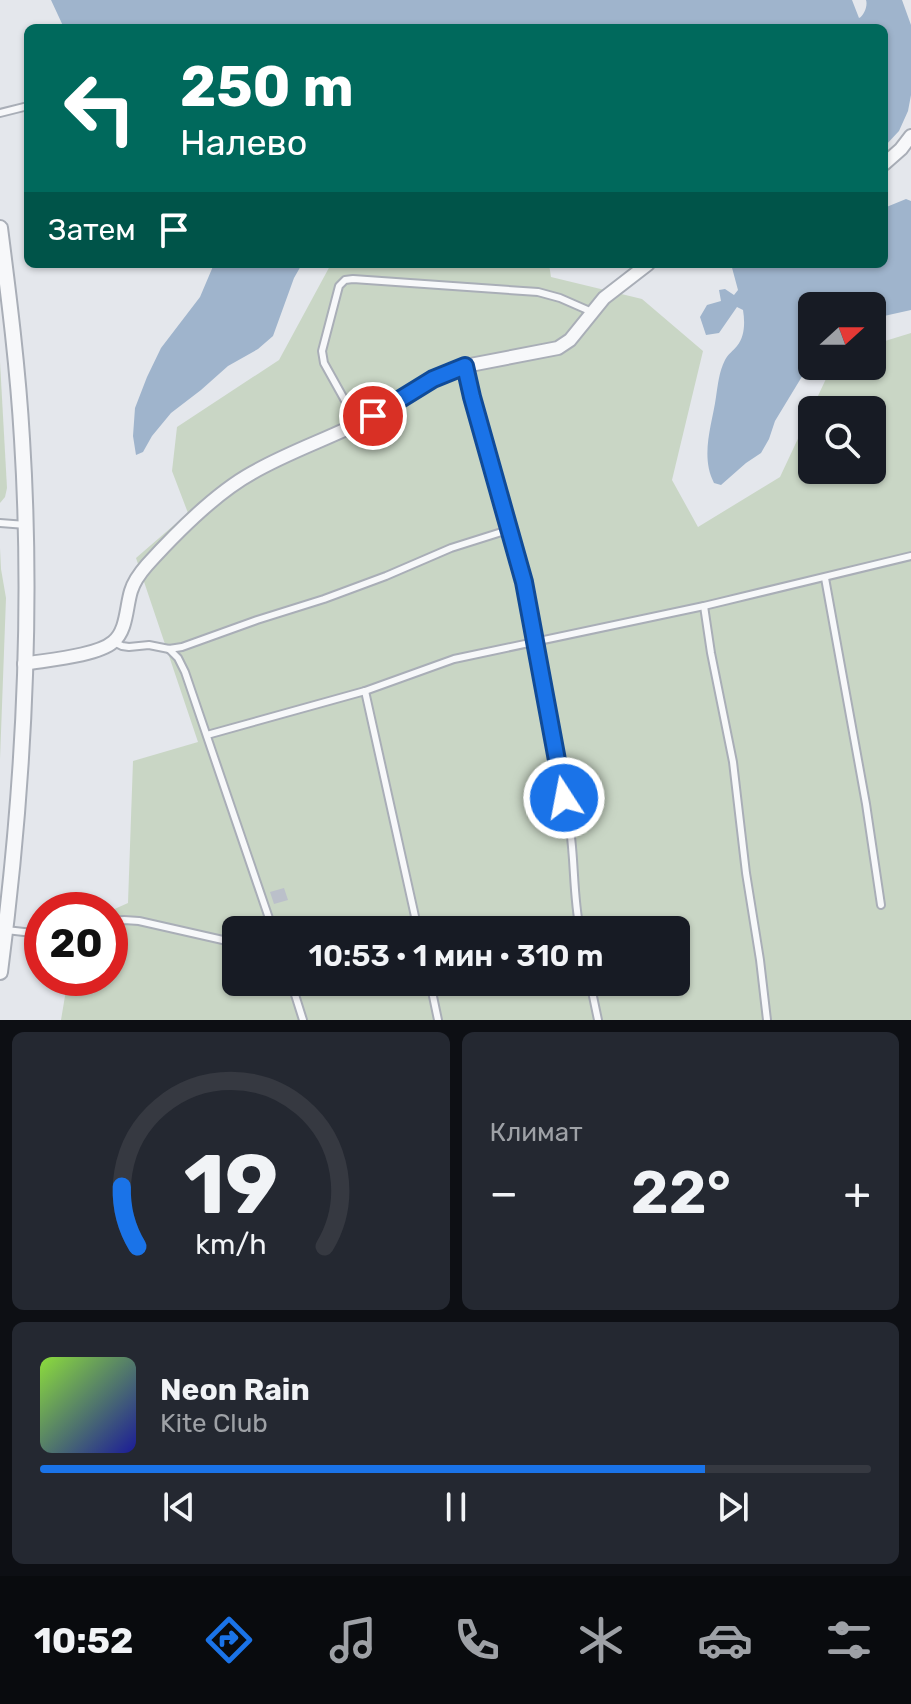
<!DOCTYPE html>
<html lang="ru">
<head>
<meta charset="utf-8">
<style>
  body { margin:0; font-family:Rubik,sans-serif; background:#242831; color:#f1f3f6; height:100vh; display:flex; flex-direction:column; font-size:30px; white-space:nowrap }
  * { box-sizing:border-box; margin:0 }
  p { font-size:26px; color:#9ea1a6 }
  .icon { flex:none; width:44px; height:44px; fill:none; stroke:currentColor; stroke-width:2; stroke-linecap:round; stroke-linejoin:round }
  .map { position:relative; height:1020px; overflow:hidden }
  .sheet { display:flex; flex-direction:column; gap:12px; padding:12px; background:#0d0f14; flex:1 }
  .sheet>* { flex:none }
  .guide { position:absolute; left:24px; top:24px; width:864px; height:244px; border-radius:12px; box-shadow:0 2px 6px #0004; background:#00695c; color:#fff; overflow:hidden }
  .needle { width:52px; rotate:69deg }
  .fabs { position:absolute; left:798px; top:292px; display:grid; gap:16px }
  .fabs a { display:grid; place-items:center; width:88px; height:88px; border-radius:12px; background:#171b24; box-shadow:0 2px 6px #0004; font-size:40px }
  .speed { position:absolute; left:24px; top:892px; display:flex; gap:16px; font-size:40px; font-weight:700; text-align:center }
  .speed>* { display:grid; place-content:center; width:104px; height:104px; border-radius:50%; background:#171b24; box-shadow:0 2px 6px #0004; line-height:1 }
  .speed .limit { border:12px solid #d22; background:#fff; color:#111 }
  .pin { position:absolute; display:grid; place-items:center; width:68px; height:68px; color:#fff; margin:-34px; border:4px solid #fff; border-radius:50%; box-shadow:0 2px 8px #0007 }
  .me { position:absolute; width:88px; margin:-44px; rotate:349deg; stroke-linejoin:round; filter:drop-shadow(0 0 6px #0008) }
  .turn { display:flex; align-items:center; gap:28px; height:168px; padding:0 24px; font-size:36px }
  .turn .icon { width:104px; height:104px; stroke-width:2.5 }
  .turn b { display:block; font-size:56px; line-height:68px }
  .then { display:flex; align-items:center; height:76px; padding:0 24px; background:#0003; gap:16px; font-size:30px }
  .big { font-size:60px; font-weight:600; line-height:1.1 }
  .sheet .tile { flex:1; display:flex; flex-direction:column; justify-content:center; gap:12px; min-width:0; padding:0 28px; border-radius:12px; background:#242831 }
  .sheet .dial { align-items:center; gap:0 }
  .dial svg { height:208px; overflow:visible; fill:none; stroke:#363941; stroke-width:7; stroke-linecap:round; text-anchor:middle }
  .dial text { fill:#f1f3f6; stroke:none }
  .song { display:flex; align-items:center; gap:24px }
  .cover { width:96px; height:96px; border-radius:12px; background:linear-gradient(135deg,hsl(90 70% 55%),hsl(240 70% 35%)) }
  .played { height:8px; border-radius:4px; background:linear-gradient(90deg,#1a73e8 80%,#363941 80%) }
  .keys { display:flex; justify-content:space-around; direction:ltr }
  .heat { display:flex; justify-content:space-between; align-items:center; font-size:44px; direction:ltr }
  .sheet .tiles { flex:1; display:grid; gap:12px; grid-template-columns:1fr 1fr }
  .tile:last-child { grid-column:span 2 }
  .trip { position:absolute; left:222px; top:916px; width:468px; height:80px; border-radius:12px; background:#171b24; box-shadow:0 2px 6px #0004; font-weight:600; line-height:80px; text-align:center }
  .tab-bar { display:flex; height:128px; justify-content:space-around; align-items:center; background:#090b0e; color:#9ea1a6 }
  .tab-bar .icon { width:56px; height:56px }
  .tab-bar .active { color:#1a73e8 }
  .tab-bar b { font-size:36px; color:#f1f3f6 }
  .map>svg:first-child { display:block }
  .green { fill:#c9d6c5; fill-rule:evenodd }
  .water { fill:#9fb4cc }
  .building { fill:#bbc0ca }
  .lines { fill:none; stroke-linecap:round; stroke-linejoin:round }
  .service-casing { stroke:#a9aeb7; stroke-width:10 }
  .minor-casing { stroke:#a9aeb7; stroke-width:16 }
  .tertiary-casing { stroke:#a9aeb7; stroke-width:18 }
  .service { stroke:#f7f8fa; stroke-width:6 }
  .minor { stroke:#f7f8fa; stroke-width:12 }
  .tertiary { stroke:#f7f8fa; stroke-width:14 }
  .route-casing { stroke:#114b97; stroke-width:20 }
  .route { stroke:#1a73e8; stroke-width:14 }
</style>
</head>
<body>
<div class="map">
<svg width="911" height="1020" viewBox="0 0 911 1020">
  <rect width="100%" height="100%" fill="#e4e7ec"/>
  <g class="green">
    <path d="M331 264H549L551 277 642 299 703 351 672 480 698 527 780 477 832 366H872V345L911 333V1020H61L68 978H110V911L128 903 133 761 198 742 136 558 188 513 172 471 177 427 279 360ZM812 410H872V470H812ZM236 930H676V982H236Z"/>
    <polygon points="0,362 7,488 5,497 0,503"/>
    <polygon points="0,548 1,569 6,598 0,759"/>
  </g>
  <g class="water">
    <path d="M51 0H852L859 18C864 16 868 5 866 0H902L911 25V95L908 111 899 131 884 147V28H64Z"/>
    <path d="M906 199 911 201V310L884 316 873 323 872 306H812V360L775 421 769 439 761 453 746 463 721 485 714 483C700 456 712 425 716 397 718 384 719 372 725 360 728 354 733 351 737 346 745 336 745 322 743 310L737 307 719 333 706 335 700 317 707 305 721 301 719 290 725 289 734 295 738 290 731 264H884V208Z"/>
    <polygon points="214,264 302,264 294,278 273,336 258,349 228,366 201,390 171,413 152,436 143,452 136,455 133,436 135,408 147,377 161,348 200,297"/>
  </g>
  <polygon class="building" points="284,888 288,900 274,904 270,892"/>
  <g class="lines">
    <defs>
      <g id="service">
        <polyline points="0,113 28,106"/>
        <path d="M465 366 472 397 524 582 570 829C575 863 573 896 580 930"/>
        <polyline points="358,424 324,363 322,351 339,286 345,280 353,279 538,292 560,298 592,312"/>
        <polyline points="0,523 26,525"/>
        <polyline points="825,578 866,804 881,905"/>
        <polyline points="704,606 711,653 733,762 746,873 760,960 767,1020"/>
        <polyline points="114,642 122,646 129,647 149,645 169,649 182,647 257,620 324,599 386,576 451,548 508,530"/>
        <polyline points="169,649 178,658 185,672 273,930"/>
        <polyline points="365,691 418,930"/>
        <polyline points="207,735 365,691 454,659 704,606 911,556"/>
        <polyline points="110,921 124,920 139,921 236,943"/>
        <polyline points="6,930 42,934"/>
        <polyline points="291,982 303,1020"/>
        <polyline points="430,982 438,1020"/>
        <polyline points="590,982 598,1020"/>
      </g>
      <g id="minor">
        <polyline points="884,164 901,149 911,136"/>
        <path d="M24 664C46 660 97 656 113 642 127 631 126 607 131 591 134 581 140 573 147 565 176 533 214 494 252 473 290 451 331 438 369 418 401 401 430 378 465 366L558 348 570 340 604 298 648 264"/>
      </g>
      <path id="tertiary" d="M0 228C9 298 18 369 22 439 33 615 23 797 0 972"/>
    </defs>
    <use href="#service" class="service-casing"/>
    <use href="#minor" class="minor-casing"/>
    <use href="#tertiary" class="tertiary-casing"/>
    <use href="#service" class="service"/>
    <use href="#minor" class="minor"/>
    <use href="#tertiary" class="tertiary"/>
  </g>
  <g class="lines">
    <defs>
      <polyline id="route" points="373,416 433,379 465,366 472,397 524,582 564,798"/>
    </defs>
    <use href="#route" class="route-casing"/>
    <use href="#route" class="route"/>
  </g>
</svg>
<div class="fabs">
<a><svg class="needle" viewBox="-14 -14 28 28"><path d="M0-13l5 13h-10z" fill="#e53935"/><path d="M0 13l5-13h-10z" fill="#9ea1a6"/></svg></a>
<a><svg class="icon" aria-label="search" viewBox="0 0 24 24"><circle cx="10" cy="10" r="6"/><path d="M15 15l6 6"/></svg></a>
</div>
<div class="speed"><div class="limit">20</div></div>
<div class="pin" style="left:373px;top:416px;background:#d93025"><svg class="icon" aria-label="arrive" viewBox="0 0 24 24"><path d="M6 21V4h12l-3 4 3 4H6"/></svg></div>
<svg class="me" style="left:564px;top:798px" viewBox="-20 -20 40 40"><circle r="17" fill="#1a73e8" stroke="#fff" stroke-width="3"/><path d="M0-11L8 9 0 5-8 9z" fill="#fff"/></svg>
<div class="trip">10:53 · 1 мин · 310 m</div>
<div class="guide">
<div class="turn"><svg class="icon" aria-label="left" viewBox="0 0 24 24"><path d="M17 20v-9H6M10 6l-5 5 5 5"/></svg><div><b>250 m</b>Налево</div></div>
<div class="then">Затем<svg class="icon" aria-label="arrive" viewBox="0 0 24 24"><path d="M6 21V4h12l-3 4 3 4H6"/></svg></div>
</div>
</div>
<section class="sheet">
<div class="tiles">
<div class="tile dial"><svg viewBox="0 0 100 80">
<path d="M14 69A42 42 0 1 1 86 69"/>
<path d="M14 69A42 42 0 0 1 8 46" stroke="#1a73e8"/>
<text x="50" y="56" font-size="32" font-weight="700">19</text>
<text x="50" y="72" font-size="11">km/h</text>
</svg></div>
<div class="tile"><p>Климат</p>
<div class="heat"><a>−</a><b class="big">22°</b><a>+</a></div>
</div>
<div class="tile">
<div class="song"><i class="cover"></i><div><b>Neon Rain</b><p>Kite Club</p></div></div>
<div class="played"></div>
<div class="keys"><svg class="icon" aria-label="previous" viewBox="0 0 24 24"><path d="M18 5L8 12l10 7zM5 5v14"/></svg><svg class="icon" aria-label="pause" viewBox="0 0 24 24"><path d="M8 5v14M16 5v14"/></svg><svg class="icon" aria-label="next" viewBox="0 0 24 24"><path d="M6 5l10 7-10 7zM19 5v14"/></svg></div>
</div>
</div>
</section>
<nav class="tab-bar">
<b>10:52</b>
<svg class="icon active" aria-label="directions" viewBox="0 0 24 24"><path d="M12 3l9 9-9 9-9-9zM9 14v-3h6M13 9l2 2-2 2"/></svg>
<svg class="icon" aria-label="music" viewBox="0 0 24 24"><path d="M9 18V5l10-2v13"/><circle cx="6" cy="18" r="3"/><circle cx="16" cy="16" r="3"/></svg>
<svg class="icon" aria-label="phone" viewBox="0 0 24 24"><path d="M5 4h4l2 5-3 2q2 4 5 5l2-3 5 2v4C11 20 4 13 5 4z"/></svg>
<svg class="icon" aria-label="climate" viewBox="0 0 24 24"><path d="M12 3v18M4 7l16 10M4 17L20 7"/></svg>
<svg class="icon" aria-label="car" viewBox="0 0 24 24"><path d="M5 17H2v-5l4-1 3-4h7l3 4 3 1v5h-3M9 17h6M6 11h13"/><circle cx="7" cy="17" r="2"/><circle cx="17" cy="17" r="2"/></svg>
<svg class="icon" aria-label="filters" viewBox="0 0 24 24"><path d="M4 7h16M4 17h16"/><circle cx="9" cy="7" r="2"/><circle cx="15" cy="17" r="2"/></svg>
</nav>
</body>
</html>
